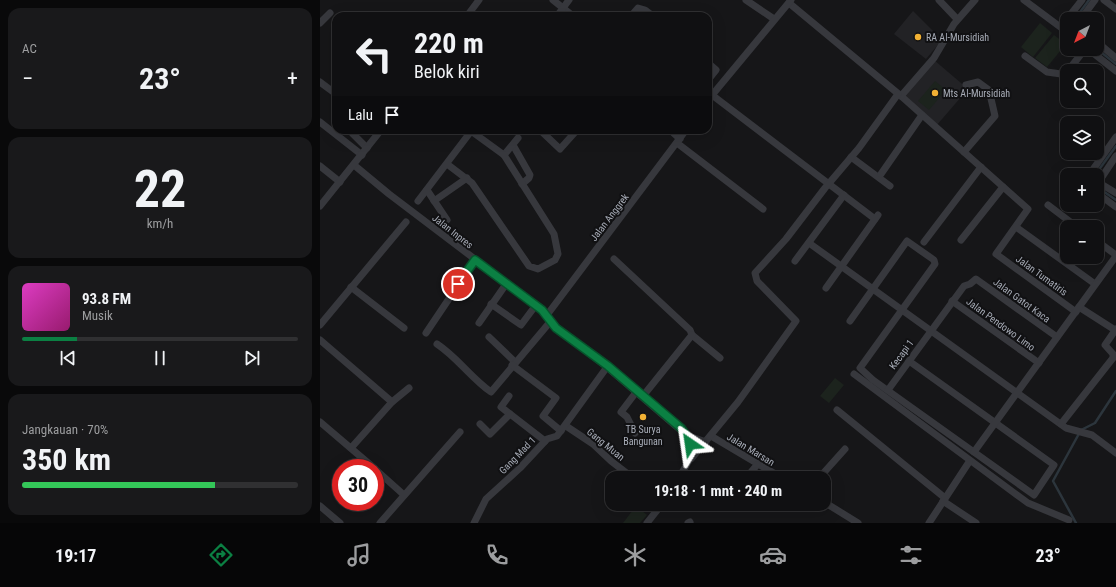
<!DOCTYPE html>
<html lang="id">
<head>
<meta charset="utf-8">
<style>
  body { margin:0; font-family:"Roboto Condensed",sans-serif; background:#19191b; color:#f1f3f6; height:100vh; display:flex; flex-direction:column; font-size:15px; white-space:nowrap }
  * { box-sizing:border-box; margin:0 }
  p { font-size:13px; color:#9c9d9f }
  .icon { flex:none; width:22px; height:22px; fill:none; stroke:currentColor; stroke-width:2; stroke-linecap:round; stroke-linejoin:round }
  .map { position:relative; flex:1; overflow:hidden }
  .drawer { display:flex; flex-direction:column; gap:8px; padding:8px; background:#09090a; width:320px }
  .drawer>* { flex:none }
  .guide { position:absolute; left:12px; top:12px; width:380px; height:122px; border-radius:12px; box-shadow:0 4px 16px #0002,0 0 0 1px #303032; background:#101012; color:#f1f3f6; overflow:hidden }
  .needle { width:26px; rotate:222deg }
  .buttons { position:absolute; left:740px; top:12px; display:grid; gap:8px }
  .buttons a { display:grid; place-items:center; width:44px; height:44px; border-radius:8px; background:#101012; box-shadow:0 4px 16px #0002,0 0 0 1px #303032; font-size:20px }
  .speed { position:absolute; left:12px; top:459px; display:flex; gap:8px; font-size:20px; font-weight:700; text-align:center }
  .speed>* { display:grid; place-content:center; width:52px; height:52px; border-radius:50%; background:#101012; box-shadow:0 4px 16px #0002,0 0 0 1px #303032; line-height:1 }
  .speed .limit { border:6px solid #d22; background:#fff; color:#111 }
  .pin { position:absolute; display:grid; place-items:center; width:34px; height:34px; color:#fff; margin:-17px; border:2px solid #fff; border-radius:50%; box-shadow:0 1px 4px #0007 }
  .me { position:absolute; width:44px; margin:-22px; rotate:328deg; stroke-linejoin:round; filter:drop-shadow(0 0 3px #0008) }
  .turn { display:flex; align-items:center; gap:14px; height:84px; padding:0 16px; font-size:18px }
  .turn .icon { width:52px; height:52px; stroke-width:2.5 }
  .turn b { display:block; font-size:28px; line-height:34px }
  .then { display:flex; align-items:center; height:38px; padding:0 16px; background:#0003; gap:8px; font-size:15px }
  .big { font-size:30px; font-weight:700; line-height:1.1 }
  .drawer .card { flex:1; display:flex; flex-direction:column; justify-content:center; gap:6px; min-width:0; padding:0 14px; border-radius:12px; background:#19191b }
  .drawer .dial { align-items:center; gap:0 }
  .dial b { font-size:52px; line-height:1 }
  .song { display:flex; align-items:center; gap:12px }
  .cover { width:48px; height:48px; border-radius:6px; background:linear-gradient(135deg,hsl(310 70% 55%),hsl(320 70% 35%)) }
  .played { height:4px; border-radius:2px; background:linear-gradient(90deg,#0b8043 20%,#303032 20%) }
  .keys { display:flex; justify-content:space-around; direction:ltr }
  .heat { display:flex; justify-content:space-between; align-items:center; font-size:22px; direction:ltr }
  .charge { height:6px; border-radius:3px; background:linear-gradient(90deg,#34c759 70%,#303032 0) }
  .trip { position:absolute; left:285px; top:471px; width:226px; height:40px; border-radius:12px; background:#101012; box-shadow:0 4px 16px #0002,0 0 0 1px #303032; font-weight:700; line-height:40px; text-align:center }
  .tabs { display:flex; height:64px; justify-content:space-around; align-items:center; background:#060607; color:#9c9d9f }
  .tabs .icon { width:28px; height:28px }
  .tabs .on { color:#0b8043 }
  .tabs b { font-size:18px; color:#f1f3f6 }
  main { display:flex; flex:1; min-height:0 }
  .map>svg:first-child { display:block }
  .built { fill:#222225 }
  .green { fill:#1c231d }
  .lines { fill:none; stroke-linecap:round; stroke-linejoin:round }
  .stream { stroke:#2c353c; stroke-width:2.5 }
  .street { stroke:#37383d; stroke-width:7 }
  .route-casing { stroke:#07532c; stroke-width:10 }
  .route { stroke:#0b8043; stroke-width:7 }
  .poi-dot { fill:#f2b134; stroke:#111113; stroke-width:1.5 }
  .labels { text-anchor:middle; stroke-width:4; stroke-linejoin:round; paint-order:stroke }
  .poi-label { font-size:10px; fill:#a8adb8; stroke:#111113; text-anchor:start }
  .street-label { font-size:10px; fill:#a8adb8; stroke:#111113 }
</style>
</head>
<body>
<main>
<section class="drawer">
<div class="card"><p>AC</p>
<div class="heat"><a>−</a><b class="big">23°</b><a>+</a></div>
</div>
<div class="card dial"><b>22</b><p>km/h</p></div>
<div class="card">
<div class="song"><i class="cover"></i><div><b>93.8 FM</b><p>Musik</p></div></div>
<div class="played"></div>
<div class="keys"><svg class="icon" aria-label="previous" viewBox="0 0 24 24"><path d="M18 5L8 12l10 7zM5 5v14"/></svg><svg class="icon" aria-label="pause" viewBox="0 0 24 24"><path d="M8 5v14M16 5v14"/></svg><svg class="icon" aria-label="next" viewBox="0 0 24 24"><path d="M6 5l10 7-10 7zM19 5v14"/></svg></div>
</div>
<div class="card"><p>Jangkauan · 70%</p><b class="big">350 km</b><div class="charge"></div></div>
</section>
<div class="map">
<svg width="796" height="523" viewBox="0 0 796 523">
  <rect width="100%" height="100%" fill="#161618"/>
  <g class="built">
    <polygon points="593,11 622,40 606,59 574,34"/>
    <polygon points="614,60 648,89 616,126 583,97"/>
  </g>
  <g class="green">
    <polygon points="720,23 732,33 713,57 701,47"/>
    <polygon points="734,35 746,44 727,67 715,58"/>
    <polygon points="615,81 626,90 609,110 598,101"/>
    <polygon points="515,378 524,385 509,403 500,396"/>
    <polygon points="316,506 327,515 320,523 303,523"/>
  </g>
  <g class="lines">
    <g class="stream">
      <polyline points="755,19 769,0"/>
      <polyline points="777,49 796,64"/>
      <polyline points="775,175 796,146"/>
      <polyline points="777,187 796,200"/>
      <polyline points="756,523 733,481 761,430 775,423 796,391"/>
    </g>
    <g class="street">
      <polyline points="233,0 253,16"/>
      <polyline points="426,0 454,19"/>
      <polyline points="619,0 637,19"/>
      <polyline points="704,0 747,32"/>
      <polyline points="784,0 796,9"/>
      <polyline points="469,3 581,96 708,209 676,254 756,312"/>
      <polyline points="147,16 159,0"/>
      <polyline points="237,16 249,0"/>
      <polyline points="311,16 318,8 325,10 333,16"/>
      <polyline points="747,19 762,0"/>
      <polyline points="761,19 775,0"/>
      <polyline points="0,23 10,13"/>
      <polyline points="777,42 796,58"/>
      <polyline points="768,49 796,71"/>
      <polyline points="705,56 727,72 741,74 751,67 765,49"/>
      <polyline points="388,63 396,70 388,80"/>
      <polyline points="0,82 16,94"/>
      <polyline points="392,95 555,219"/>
      <polyline points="581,96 614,58 634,24 655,0"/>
      <polyline points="388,100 471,0"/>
      <polyline points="0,122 42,155"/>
      <polyline points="33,130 32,133 47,148"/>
      <polyline points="220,130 240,149 257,130"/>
      <polyline points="350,130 360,139"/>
      <polyline points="357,143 443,209"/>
      <polyline points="193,145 210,175 209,178 202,184"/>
      <polyline points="644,152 675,116 669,90 658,82 646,85"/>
      <polyline points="184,155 198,138"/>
      <polyline points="796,156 780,180 781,184 796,193"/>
      <polyline points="531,157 570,186"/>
      <polyline points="127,164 152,183 209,266 218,269 235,260 238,254 234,234 184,155 151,131"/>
      <polyline points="34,165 69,194 222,310 236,328 287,367 364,433 370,442 371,457 359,478"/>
      <polyline points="0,166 20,182"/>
      <polyline points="561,174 602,115"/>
      <polyline points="750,174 752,175"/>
      <polyline points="769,175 796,137"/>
      <polyline points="107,190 127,220"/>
      <polyline points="777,193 796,207"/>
      <polyline points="98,201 152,130"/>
      <polyline points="114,201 147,178"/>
      <polyline points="728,205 757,227"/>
      <polyline points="0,206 61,130"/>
      <polyline points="696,227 775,284"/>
      <polyline points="641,240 683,187"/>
      <polyline points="777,241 796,255"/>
      <polyline points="604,242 661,167"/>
      <polyline points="489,243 746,428 772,435 796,453"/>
      <polyline points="294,259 370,330 372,335 400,358"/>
      <polyline points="475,261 524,195"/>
      <polyline points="31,287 84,328"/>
      <polyline points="506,288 558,215"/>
      <polyline points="632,301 719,363"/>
      <polyline points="171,304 201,325 216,305"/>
      <polyline points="759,307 795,330"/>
      <polyline points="227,315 366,130"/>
      <polyline points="530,321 587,241 614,260 615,264 540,368 553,380 714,495 734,465 589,361"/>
      <polyline points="159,323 184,287"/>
      <polyline points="0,325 86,222"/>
      <polyline points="106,333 155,260"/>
      <polyline points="169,337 195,362"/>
      <polyline points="0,340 72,402"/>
      <path d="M117 344C138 358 151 378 171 392L230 322"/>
      <polyline points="192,365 236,398 223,416 241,431"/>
      <polyline points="534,374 697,495 708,503 749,520"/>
      <polyline points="568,390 644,286 650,284 656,279 737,337"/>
      <polyline points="189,396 181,407 225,441"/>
      <polyline points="323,396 372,335"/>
      <polyline points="517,410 625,498"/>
      <polyline points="0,422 54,468"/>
      <polyline points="160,424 170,434 190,414"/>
      <polyline points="741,424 793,358 793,354 785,345 796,329"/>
      <polyline points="246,426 273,444 291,461 313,478"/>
      <polyline points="315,433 307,417 301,412 317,391"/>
      <polyline points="366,435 386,442"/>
      <polyline points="391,436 462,478"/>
      <polyline points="31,448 72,402 89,388"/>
      <polyline points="654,452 796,256"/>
      <polyline points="371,459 418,402 476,321 437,281 435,273 466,239 505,188 539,148 578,94"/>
      <polyline points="55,469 84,495"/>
      <polyline points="426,478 437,465"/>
      <polyline points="499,478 525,449"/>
      <polyline points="623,501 656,523"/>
      <polyline points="504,502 538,523"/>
      <polyline points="406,505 407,504"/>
      <polyline points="0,506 20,523"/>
      <polyline points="60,523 140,432"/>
      <polyline points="154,523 166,499 200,468 227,439 237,436 287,367"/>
      <polyline points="327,523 342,504"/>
      <polyline points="368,523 370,522"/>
      <polyline points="609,523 649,462"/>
    </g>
  </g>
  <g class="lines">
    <defs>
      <polyline id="route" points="138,284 155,260 222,310 236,328 288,366 361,428 366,435 370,444"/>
    </defs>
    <use href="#route" class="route-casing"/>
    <use href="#route" class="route"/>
  </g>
  <g class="poi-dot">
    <circle cx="598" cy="37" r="4"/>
    <circle cx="615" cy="93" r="4"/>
    <circle cx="323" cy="417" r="4"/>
  </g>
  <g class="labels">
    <g class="poi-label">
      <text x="606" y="41">RA Al-Mursidiah</text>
      <text x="623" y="97">Mts Al-Mursidiah</text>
      <text x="323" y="433" text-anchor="middle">TB Surya<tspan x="323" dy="12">Bangunan</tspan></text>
    </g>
    <g class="street-label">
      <text transform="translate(289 217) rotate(-53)" y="4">Jalan Anggrek</text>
      <text transform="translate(133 231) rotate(38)" y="4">Jalan Inpres</text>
      <text transform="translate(722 275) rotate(36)" y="4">Jalan Tumatiris</text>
      <text transform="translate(702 300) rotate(36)" y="4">Jalan Gatot Kaca</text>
      <text transform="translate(681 324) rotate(36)" y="4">Jalan Pendowo Limo</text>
      <text transform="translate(581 354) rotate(-54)" y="4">Kecapi 1</text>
      <text transform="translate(286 444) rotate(39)" y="4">Gang Muan</text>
      <text transform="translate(431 449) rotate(31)" y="4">Jalan Marsan</text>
      <text transform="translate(197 455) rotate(-46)" y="4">Gang Mad 1</text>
    </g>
  </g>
</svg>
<div class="buttons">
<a><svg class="needle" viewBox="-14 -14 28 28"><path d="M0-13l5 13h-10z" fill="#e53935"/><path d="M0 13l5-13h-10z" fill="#9c9d9f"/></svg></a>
<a><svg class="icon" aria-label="search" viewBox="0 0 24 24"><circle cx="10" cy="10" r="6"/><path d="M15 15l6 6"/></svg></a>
<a><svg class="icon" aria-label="layers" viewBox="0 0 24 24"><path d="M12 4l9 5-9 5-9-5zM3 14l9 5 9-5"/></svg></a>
<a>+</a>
<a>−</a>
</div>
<div class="speed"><div class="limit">30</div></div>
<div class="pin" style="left:138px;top:284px;background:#d93025"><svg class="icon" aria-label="arrive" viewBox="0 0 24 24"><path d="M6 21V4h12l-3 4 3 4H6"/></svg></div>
<svg class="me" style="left:370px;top:444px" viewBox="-20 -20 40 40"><path d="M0-17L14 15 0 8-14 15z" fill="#0b8043" stroke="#fff" stroke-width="4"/></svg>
<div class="trip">19:18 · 1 mnt · 240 m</div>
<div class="guide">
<div class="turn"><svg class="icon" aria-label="left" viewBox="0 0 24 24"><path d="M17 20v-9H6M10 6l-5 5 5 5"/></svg><div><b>220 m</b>Belok kiri</div></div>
<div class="then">Lalu<svg class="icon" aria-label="arrive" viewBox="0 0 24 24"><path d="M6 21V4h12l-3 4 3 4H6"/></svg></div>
</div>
</div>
</main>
<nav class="tabs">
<b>19:17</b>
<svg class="icon on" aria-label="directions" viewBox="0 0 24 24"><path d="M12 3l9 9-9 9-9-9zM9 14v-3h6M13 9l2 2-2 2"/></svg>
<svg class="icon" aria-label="music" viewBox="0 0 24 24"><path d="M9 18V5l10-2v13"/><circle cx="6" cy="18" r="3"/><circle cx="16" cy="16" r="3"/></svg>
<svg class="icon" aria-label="phone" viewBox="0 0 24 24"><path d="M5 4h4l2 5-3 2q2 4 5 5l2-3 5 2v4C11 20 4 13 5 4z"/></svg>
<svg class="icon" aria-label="climate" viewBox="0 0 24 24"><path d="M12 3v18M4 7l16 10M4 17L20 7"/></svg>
<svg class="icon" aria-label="car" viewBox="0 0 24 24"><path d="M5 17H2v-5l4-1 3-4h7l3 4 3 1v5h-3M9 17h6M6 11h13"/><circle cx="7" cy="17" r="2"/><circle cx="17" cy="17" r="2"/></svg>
<svg class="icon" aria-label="filters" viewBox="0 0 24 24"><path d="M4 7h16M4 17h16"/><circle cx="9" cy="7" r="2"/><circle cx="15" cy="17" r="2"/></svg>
<b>23°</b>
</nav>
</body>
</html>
